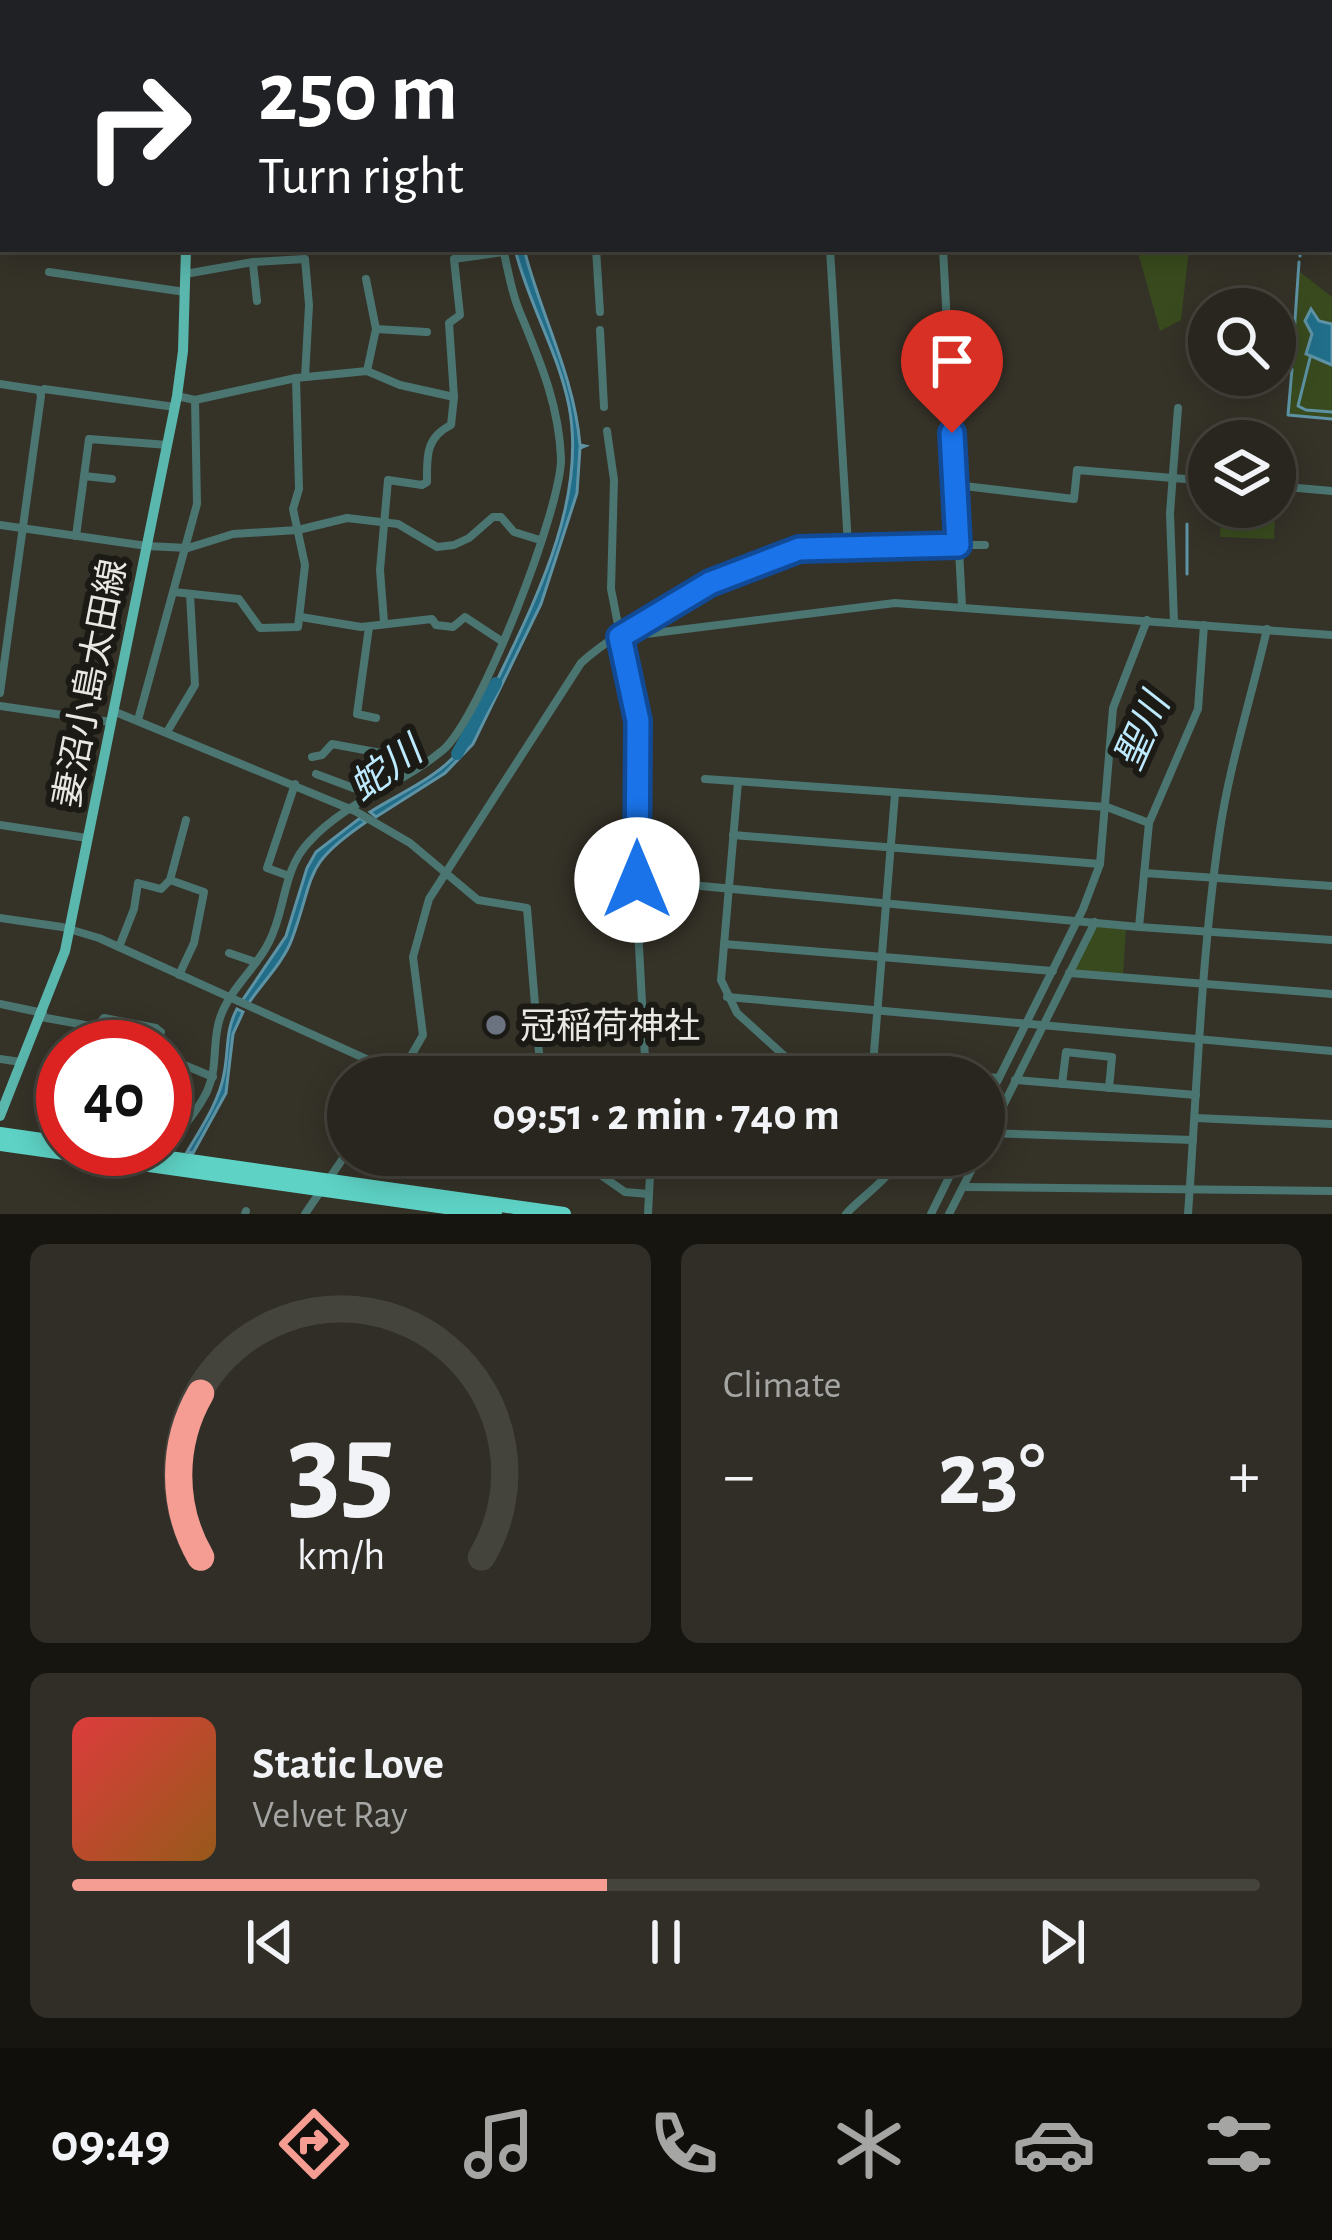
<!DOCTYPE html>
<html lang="en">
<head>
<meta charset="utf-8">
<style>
  body { margin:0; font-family:"Alegreya Sans","Noto Sans JP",sans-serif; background:#302e27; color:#f1f3f6; height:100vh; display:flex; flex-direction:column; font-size:45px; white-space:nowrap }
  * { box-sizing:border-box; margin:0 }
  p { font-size:39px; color:#a5a5a4 }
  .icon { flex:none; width:66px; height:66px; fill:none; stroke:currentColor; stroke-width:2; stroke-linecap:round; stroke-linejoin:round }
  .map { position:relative; height:1214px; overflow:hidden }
  .panel { display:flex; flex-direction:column; gap:30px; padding:30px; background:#161510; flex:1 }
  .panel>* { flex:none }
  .guide { position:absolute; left:0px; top:0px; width:1332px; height:252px; box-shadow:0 6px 30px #0003,0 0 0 3px #44433c; background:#202124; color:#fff; overflow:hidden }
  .controls { position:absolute; left:1188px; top:288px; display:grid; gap:24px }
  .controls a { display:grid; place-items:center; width:108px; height:108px; border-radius:50%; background:#28261e; box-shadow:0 6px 30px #0003,0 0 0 3px #44433c; font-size:60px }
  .speed { position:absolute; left:36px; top:1020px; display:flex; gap:24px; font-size:60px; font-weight:700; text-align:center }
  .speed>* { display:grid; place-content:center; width:156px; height:156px; border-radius:50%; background:#28261e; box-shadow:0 6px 30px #0003,0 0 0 3px #44433c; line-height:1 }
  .speed .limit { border:18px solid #d22; background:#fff; color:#111 }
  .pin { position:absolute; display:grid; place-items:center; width:102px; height:102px; color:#fff; margin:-123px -51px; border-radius:50% 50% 50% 0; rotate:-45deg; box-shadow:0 0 12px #0007 }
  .pin .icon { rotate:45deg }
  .me { position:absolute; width:132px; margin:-66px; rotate:0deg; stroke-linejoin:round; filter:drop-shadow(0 0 9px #0008) }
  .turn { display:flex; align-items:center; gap:42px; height:252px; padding:0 60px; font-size:54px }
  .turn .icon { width:156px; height:156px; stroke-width:2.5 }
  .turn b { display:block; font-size:84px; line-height:102px }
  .big { font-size:90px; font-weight:700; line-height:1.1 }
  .panel .widget { flex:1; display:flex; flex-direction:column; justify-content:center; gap:18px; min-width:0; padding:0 42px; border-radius:18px; background:#302e27 }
  .panel .dial { align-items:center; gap:0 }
  .dial svg { height:312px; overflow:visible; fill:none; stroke:#44433c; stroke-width:7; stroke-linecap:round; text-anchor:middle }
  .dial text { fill:#f1f3f6; stroke:none }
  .song { display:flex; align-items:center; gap:36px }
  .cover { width:144px; height:144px; border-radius:18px; background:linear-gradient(135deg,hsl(0 70% 55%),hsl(30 70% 35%)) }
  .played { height:12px; border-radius:6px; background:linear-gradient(90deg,#f59c93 45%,#44433c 45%) }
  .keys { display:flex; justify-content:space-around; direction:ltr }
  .heat { display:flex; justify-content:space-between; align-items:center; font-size:66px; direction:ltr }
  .panel .tiles { flex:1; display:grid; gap:30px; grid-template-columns:1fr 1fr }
  .widget:last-child { grid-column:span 2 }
  .trip { position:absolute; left:327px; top:1056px; width:678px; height:120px; border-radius:60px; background:#28261e; box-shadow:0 6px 30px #0003,0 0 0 3px #44433c; font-weight:700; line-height:120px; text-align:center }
  .menu { display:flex; height:192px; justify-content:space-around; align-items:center; background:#100f0c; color:#a5a5a4 }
  .menu .icon { width:84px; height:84px }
  .menu .active { color:#f59c93 }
  .menu b { font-size:54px; color:#f1f3f6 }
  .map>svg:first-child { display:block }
  .green { fill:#394b1e }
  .water { fill:#216e8a; stroke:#5d93a4; stroke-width:3 }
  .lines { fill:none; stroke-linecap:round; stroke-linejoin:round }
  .stream { stroke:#5d93a4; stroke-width:3 }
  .river { stroke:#216e8a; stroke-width:12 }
  .minor { stroke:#4b7570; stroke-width:8 }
  .major { stroke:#5ab7ad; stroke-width:10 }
  .highway { stroke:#5ed2c5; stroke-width:14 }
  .route-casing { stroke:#114b97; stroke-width:30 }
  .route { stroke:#1a73e8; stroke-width:21 }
  .worship-dot { fill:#6b7280; stroke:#1b1a15; stroke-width:4.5 }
  .labels { text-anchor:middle; stroke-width:12; stroke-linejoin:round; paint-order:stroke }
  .street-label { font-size:36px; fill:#eae8e2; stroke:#1b1a15 }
  .poi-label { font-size:36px; fill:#eae8e2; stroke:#1b1a15; text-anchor:start }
  .water-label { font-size:39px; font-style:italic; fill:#bdeafe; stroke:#1b1a15 }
</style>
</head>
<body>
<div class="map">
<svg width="1332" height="1214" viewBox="0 0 1332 1214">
  <rect width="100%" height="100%" fill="#353228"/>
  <g class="green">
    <polygon points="1137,249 1189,249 1181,320 1160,331"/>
    <polygon points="1300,272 1332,297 1332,419 1288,415"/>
    <polygon points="1221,518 1275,522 1274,539 1220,537"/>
    <polygon points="1096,926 1126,928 1123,977 1071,973"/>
  </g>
  <g class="water">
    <path d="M515 249H524C541 316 574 375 580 445L585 446 580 448 577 493 541 604 473 744 445 773 376 817 370 812C398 794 439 777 460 750 478 725 490 695 503 668 541 589 586 495 569 406 558 351 528 303 515 249Z"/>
    <polygon points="1311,309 1319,321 1332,324 1332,365 1306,354 1312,334 1305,321"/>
    <path d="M360 818 366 822C302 866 316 873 292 939 283 963 262 983 248 1004L242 1001 286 936 307 868 316 852Z"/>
    <path d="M237 1009 243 1012 233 1034 226 1093 193 1153 187 1152C201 1128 219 1102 224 1074 229 1050 225 1031 237 1009Z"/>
  </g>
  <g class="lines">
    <g class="stream">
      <polyline points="1329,140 1332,140"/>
      <polyline points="1329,185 1332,188"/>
      <polyline points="1300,256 1300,254"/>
      <polyline points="1310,358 1298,406 1306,410 1332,412"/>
      <polyline points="1292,364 1299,262"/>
      <polyline points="1292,369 1288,415 1332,419"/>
      <polyline points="1187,524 1187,574"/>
      <polyline points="984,1129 1002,1093"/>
    </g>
    <polyline class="river" points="457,754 496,683"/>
    <g class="minor">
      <polyline points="572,0 573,3"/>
      <polyline points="765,0 765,3"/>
      <polyline points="1286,0 1286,3"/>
      <polyline points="291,3 320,0"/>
      <polyline points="385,3 385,0"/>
      <polyline points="468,3 468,0"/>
      <polyline points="0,26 3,26"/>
      <polyline points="0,98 3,98"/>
      <polyline points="0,180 3,180"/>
      <polyline points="596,249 600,312"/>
      <polyline points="830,249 848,545"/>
      <polyline points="943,249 962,606"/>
      <polyline points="253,264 257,301"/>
      <polyline points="49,272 185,292"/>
      <polyline points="185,274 253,262 305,259 309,305 305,377"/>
      <polyline points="366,279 376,329 367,371"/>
      <polyline points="376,329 427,332"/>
      <polyline points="600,330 604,407"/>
      <polyline points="0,384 39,390 41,396 0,693"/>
      <polyline points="41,392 44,389 175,407"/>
      <polyline points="177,396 195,400 296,378 367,371 400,385 454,397"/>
      <polyline points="607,431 614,480 611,589 637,721 637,909 646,1077"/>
      <polyline points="84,476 112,479"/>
      <polyline points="956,485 1074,499 1077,470 1209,481"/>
      <polyline points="1275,486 1332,491"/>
      <polyline points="0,525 147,546 188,548 233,534 298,530 347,518 398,524 437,547 454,545 469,538 493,517 501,517 514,532 540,540"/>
      <polyline points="76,536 89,439 168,445"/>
      <polyline points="174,592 239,599 260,628 298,627 305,565 293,509 299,489 296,378"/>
      <polyline points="301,617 361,627 432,619 436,625 453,627 465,617 503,642"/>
      <path d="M384 622 380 570 388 480 422 485 427 482C427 457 425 438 451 425L454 397 449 323 460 315 454 259 503 252"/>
      <polyline points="1174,622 1170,513 1178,408"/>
      <polyline points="369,627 357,714 376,718"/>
      <polyline points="622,637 895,603 1332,635"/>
      <polyline points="0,706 111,722"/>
      <polyline points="113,711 355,811 410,843 478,900 527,908 541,1077"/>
      <polyline points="138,720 197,504 195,400"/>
      <polyline points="167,732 195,685 190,594"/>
      <polyline points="312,757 322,755 332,744 381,753 389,784"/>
      <polyline points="316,774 364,792 367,798"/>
      <polyline points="705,779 1107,807 1149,823"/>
      <polyline points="738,782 721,980 737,1013 790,1061 999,1078"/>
      <polyline points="0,825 87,838"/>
      <polyline points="733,835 1100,864"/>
      <polyline points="1144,873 1332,886"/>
      <polyline points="289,876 267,868 295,784"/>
      <polyline points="170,880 204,892 194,943 179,975"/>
      <polyline points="637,880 1139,927 1332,940"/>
      <polyline points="0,918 62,927 99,938 406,1077"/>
      <polyline points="1139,927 1149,823 1198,709 1204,625"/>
      <polyline points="724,944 1053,971"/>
      <polyline points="119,947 134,909 138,883 161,889 170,880 186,820"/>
      <polyline points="229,953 255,962"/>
      <polyline points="1069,973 1332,994"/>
      <polyline points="727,997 1332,1051"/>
      <polyline points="0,1004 43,1013"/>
      <polyline points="41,1017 96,1027 104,1018 156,1028 161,1032 155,1047"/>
      <polyline points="165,1057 213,1077"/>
      <polyline points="0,1059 21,1062"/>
      <path d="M399 1077 423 1035 413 957 429 899 581 663C623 624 745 559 801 549 859 538 925 545 985 545"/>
      <polyline points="872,1077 895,794"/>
      <polyline points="1015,1080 1196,1095"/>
      <polyline points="1062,1084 1066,1052 1112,1057 1109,1088"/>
      <polyline points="984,1108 1083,909 1100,864 1113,708 1147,620"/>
      <polyline points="1195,1118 1332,1124"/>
      <polyline points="985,1133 1193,1140"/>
      <polyline points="984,1144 1095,922"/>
      <polyline points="572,1155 625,1192 649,1194"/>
      <path d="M166 1158C172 1135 198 1114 208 1089 218 1066 212 1041 220 1018 230 988 256 969 269 942 286 910 282 870 309 842 346 801 401 785 443 750 480 719 562 507 561 458 559 404 539 359 519 310 511 291 508 269 503 249"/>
      <polyline points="329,1179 348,1151"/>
      <polyline points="964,1187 1332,1191"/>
      <polyline points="245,1214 246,1211"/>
      <polyline points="305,1214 320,1192"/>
      <polyline points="648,1214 651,1155"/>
      <path d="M846 1214C859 1199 888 1180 894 1164L887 1155"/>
      <polyline points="931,1214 960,1155"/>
      <polyline points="949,1214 979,1155"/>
      <path d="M1188 1214C1197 1088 1201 961 1219 836 1229 766 1251 699 1267 629"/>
    </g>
    <g class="major">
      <polyline points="191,3 191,0"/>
      <polyline points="1329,131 1332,130"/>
      <polyline points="0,150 3,151"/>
      <polyline points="0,1116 65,951 177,396 183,351 186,249"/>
    </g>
    <g class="highway">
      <polyline points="0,1134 63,1143"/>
      <polyline points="0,1144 495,1214"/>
      <polyline points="106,1149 564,1214"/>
    </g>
  </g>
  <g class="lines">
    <defs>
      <polyline id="route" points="637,880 638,721 620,637 710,583 799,549 958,545 952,433"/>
    </defs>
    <use href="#route" class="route-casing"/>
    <use href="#route" class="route"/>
  </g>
  <circle class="worship-dot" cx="496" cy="1025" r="12"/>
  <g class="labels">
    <g class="street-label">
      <text transform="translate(89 683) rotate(-79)" y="13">妻沼小島太田線</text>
    </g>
    <g class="poi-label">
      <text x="520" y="1038">冠稲荷神社</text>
    </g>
    <g class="water-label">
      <text transform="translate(1141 731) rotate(-66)" y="14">聖川</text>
      <text transform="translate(385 768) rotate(-36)" y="14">蛇川</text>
    </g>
  </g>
</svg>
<div class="controls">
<a><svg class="icon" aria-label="search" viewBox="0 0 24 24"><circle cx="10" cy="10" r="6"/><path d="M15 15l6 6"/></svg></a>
<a><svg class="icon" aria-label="layers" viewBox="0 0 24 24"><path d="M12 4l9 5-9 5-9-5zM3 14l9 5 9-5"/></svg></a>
</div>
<div class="speed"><div class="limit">40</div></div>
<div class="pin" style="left:952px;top:433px;background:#d93025"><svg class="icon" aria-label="arrive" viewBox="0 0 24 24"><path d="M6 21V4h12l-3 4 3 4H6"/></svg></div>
<svg class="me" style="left:637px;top:880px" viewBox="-20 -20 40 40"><circle r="19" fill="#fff"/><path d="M0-13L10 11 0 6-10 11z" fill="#1a73e8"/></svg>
<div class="trip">09:51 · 2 min · 740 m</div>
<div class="guide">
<div class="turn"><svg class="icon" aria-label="right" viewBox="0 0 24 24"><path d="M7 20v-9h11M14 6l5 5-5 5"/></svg><div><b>250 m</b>Turn right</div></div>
</div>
</div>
<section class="panel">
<div class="tiles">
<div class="widget dial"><svg viewBox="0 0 100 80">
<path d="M14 69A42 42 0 1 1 86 69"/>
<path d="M14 69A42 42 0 0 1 14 27" stroke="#f59c93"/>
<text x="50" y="56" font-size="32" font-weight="700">35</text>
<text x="50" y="72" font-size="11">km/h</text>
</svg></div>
<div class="widget"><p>Climate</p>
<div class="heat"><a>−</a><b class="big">23°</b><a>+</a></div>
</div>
<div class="widget">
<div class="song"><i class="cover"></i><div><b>Static Love</b><p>Velvet Ray</p></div></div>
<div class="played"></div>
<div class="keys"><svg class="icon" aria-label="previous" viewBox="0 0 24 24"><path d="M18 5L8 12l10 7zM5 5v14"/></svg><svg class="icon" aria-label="pause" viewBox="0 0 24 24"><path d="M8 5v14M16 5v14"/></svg><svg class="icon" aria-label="next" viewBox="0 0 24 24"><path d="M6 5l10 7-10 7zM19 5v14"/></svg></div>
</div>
</div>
</section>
<nav class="menu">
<b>09:49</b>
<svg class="icon active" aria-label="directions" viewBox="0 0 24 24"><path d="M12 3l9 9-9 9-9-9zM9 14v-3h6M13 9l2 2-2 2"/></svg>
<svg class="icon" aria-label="music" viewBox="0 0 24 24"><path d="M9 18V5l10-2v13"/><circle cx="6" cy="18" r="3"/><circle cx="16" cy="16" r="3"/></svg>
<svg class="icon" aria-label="phone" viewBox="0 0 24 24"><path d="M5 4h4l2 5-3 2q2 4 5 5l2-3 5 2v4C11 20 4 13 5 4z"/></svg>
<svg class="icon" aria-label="climate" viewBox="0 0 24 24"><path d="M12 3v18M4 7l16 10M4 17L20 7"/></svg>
<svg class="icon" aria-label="car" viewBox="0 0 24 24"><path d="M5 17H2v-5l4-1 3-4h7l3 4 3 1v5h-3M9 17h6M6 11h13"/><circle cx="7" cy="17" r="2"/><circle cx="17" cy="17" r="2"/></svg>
<svg class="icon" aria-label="filters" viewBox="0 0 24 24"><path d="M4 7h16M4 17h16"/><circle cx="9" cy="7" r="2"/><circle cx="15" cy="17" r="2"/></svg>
</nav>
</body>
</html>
